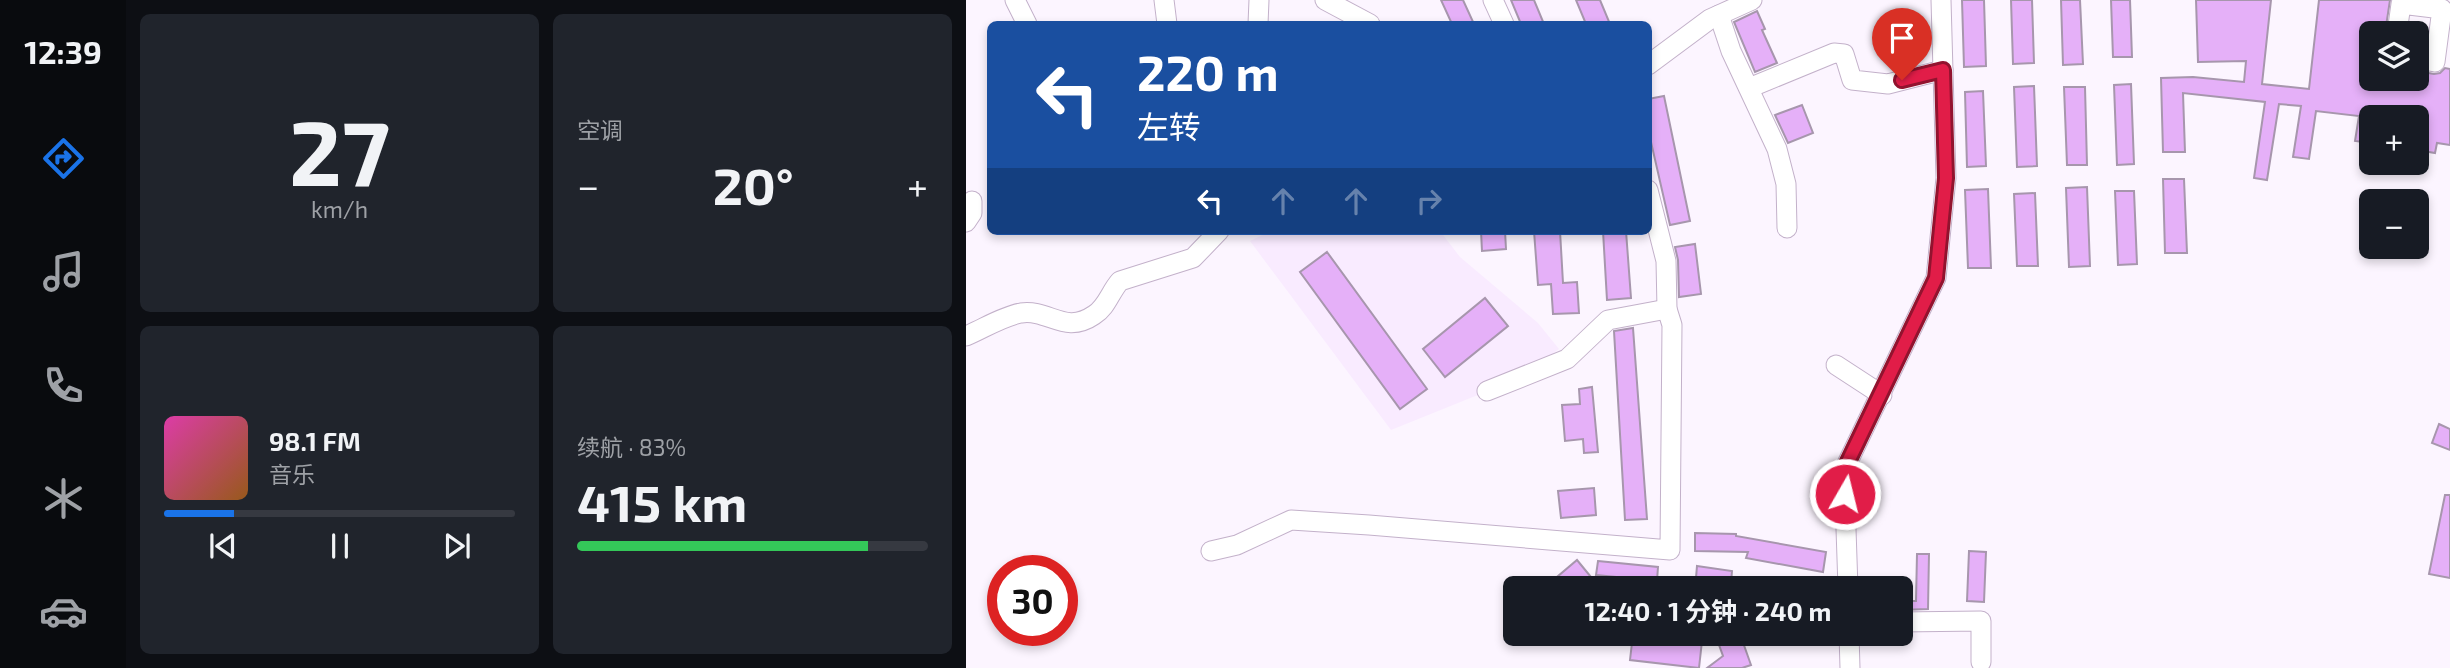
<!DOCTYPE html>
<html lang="zh">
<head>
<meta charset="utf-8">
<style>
  body { margin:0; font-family:"Exo 2","Noto Sans SC",sans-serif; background:#20242c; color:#f1f3f6; height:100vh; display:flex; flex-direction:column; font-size:26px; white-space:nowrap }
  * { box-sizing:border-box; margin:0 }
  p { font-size:23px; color:#9ea1a6 }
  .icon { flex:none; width:38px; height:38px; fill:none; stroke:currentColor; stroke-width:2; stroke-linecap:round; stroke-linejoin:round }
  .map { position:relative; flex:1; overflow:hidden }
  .details { display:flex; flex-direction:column; gap:14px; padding:14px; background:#0d0f14; width:840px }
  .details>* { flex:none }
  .guide { position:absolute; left:21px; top:21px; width:665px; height:214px; border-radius:10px; box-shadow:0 4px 10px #0003; background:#1a4fa0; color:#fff; overflow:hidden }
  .controls { position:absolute; left:1393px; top:21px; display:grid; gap:14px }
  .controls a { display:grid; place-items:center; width:70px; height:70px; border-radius:10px; background:#171b24; box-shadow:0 4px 10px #0003; font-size:35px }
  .speed { position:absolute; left:21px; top:555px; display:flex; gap:14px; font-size:35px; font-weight:700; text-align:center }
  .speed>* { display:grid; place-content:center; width:91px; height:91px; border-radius:50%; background:#171b24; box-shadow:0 4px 10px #0003; line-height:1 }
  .speed .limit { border:10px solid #d22; background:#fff; color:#111 }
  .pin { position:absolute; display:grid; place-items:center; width:60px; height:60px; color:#fff; margin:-72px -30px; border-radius:50% 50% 50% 0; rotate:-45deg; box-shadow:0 0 7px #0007 }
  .pin .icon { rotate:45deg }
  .me { position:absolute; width:77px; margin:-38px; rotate:8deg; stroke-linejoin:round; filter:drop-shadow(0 0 5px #0008) }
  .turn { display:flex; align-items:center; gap:24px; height:147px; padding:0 35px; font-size:32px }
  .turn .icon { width:91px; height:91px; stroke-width:2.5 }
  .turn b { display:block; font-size:49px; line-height:60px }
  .lanes { display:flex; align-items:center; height:66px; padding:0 35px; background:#0003; justify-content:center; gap:35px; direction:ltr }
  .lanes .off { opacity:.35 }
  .big { font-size:52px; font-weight:700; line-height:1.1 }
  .details .card { flex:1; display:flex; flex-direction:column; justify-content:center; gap:10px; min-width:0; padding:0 24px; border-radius:10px; background:#20242c }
  .details .dial { align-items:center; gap:0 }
  .dial b { font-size:91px; line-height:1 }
  .song { display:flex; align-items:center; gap:21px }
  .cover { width:84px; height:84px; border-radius:10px; background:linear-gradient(135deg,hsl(320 70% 55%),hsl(30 70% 35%)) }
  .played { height:7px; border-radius:4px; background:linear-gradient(90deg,#1a73e8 20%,#363941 20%) }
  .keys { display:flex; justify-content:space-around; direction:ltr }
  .heat { display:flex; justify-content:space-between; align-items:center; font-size:38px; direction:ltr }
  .charge { height:10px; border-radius:5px; background:linear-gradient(90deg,#34c759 83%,#363941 0) }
  .details .tiles { flex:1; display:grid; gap:14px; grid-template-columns:repeat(2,1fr) }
  .trip { position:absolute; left:537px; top:576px; width:410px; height:70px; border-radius:10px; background:#171b24; box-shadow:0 4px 10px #0003; font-weight:700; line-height:70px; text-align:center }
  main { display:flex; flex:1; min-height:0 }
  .tab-bar { display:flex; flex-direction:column; width:126px; justify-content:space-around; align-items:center; background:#090b0e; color:#9ea1a6 }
  .tab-bar .icon { width:49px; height:49px }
  .tab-bar .selected { color:#1a73e8 }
  .tab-bar b { font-size:32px; color:#f1f3f6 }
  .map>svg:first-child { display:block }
  .built { fill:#f9ebff }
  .building { fill:#e5b0f8; stroke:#a796ad; stroke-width:2 }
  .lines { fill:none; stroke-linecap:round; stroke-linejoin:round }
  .minor-casing { stroke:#c3b1ca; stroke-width:21 }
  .minor { stroke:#fff; stroke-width:19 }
  .route-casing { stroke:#92132f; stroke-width:18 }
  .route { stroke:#e11d48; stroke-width:12 }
</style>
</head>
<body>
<main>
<nav class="tab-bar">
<b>12:39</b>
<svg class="icon selected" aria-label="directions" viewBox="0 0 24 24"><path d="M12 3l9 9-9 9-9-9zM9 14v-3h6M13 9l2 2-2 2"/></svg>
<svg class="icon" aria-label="music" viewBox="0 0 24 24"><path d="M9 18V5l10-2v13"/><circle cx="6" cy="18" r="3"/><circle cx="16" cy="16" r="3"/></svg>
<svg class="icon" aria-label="phone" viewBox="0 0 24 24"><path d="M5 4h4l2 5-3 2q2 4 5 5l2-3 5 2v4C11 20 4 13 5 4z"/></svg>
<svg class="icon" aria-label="climate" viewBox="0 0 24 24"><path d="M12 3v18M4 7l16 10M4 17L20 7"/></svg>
<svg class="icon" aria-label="car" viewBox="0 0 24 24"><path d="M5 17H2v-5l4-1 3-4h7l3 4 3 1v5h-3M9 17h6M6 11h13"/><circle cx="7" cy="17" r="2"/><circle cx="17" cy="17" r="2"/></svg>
</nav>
<section class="details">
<div class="tiles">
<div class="card dial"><b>27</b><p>km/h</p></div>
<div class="card"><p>空调</p>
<div class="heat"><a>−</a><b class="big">20°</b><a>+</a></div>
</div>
<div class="card">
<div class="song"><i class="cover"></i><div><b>98.1 FM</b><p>音乐</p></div></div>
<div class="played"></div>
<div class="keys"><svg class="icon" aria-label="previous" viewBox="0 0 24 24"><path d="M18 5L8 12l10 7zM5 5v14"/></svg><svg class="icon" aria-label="pause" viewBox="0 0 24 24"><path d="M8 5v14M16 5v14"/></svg><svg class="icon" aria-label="next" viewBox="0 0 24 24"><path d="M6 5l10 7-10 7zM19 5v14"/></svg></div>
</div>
<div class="card"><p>续航 · 83%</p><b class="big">415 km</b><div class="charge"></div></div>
</div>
</section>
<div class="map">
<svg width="1484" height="668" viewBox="0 0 1484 668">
  <rect width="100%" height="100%" fill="#fcf5ff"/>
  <polygon class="built" points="305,231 474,231 494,257 572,323 593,349 554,378 425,430 284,241"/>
  <g class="building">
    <polygon points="475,0 497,0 508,24 486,24"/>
    <polygon points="545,0 568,0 578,24 555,24"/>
    <polygon points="610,0 634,0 644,24 620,24"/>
    <polygon points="996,0 1018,0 1020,66 998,67"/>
    <polygon points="1045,0 1066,0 1068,63 1047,64"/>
    <polygon points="1095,0 1114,0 1117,64 1097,65"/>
    <polygon points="1145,0 1164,0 1166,57 1147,57"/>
    <polygon points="1230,0 1305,0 1296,84 1343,89 1353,0 1424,0 1419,33 1405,33 1405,79 1451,79 1451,71 1468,74 1474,73 1479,68 1484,69 1484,145 1471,143 1469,153 1451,150 1451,117 1405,117 1405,143 1389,141 1393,116 1350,111 1343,159 1327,157 1335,106 1313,104 1301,180 1288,178 1299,102 1217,93 1219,152 1197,152 1195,78 1227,77 1278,82 1280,61 1232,62"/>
    <polygon points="791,11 799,29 796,30 811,63 789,72 768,22"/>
    <polygon points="1165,84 1168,164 1151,165 1148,85"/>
    <polygon points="1068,86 1071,166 1051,167 1048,87"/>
    <polygon points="1098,87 1119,87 1121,165 1101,165"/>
    <polygon points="1017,91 1020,166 1001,167 999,92"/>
    <polygon points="698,96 724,221 704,225 682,129 682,99"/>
    <polygon points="836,105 847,133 822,143 809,115"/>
    <polygon points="1197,179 1218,179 1221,253 1199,253"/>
    <polygon points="1121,187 1124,266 1103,267 1100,188"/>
    <polygon points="1022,189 1025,268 1002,268 999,190"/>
    <polygon points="1149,191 1168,191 1171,264 1152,265"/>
    <polygon points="1069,193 1072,266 1051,266 1048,194"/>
    <polygon points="515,231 539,231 540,249 516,251"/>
    <polygon points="568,231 594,231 597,283 611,282 613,313 587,314 585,284 572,285"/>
    <polygon points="637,231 660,231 665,298 641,300"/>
    <polygon points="729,244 735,294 713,297 712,260 709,247"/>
    <polygon points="361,252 461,389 434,409 334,272"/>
    <polygon points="519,298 542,326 479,377 457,349"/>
    <polygon points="667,328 681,519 659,520 648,331"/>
    <polygon points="626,387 632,452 618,453 617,439 599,441 596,405 614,404 613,389"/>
    <polygon points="1473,424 1484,429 1484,450 1466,443"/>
    <polygon points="628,488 630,515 595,518 592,491"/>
    <polygon points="1479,495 1484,495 1484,578 1463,574"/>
    <polygon points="729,533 770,534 770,536 860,552 857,572 780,558 782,552 729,551"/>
    <polygon points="1003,551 1020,552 1018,602 1001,601"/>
    <polygon points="951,554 963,554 962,609 934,610 934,601 950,601"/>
    <polygon points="611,560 634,588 600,588 591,577"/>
    <polygon points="632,561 692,567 691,581 630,575"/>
    <polygon points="731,566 766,571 765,583 730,578"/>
    <polygon points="667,634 736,641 733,668 664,660"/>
    <polygon points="749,634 774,634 785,665 776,668 741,668 757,656"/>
  </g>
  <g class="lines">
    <defs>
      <g id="minor">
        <polyline points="49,0 61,24"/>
        <polyline points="198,0 201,24"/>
        <polyline points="359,0 404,24"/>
        <polyline points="527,0 538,24"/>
        <polyline points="753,15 765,51 811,149 820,184 821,228"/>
        <polyline points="292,24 293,0"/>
        <polyline points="1431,33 1435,4 1476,9 1469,62 1451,59"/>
        <polyline points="682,65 744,19 786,0"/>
        <polyline points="783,88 868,53 878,54 886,80 922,84 977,70"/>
        <polyline points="0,222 6,213 6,201"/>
        <path d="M0 336C17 329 37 316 55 313 83 309 99 335 128 315 141 307 144 292 154 281L227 258 253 231"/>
        <polyline points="870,365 916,395"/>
        <polyline points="521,391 601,359 642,320 701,309"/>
        <polyline points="245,551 271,545 325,520 403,525 704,550 706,325 701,309 700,261 682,190"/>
        <polyline points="882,588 878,470 970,278 980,178 975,0"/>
        <polyline points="934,622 1015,621 1015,662"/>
        <polyline points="883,634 884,668"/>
      </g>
    </defs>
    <use href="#minor" class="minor-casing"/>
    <use href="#minor" class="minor"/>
  </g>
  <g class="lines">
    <defs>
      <polyline id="route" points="879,494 878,470 970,278 980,178 977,70 936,80"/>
    </defs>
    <use href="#route" class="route-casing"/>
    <use href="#route" class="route"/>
  </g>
</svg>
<div class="controls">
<a><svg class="icon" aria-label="layers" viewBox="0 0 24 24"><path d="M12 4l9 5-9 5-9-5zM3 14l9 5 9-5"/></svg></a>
<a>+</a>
<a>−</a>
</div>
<div class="speed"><div class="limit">30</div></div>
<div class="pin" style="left:936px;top:80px;background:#d93025"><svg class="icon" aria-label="arrive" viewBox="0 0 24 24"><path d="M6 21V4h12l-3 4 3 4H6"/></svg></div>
<svg class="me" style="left:879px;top:494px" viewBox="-20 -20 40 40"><circle r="17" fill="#e11d48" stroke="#fff" stroke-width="3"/><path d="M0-11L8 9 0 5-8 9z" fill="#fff"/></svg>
<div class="trip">12:40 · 1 分钟 · 240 m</div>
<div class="guide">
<div class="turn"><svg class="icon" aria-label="left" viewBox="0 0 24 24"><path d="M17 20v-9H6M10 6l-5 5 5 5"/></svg><div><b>220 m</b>左转</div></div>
<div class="lanes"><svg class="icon" aria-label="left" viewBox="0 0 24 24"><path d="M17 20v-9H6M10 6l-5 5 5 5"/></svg><svg class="icon off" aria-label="ahead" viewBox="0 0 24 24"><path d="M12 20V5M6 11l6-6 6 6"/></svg><svg class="icon off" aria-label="ahead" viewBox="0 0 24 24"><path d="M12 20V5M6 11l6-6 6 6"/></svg><svg class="icon off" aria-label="right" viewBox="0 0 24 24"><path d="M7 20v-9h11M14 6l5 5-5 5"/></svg></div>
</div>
</div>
</main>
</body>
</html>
